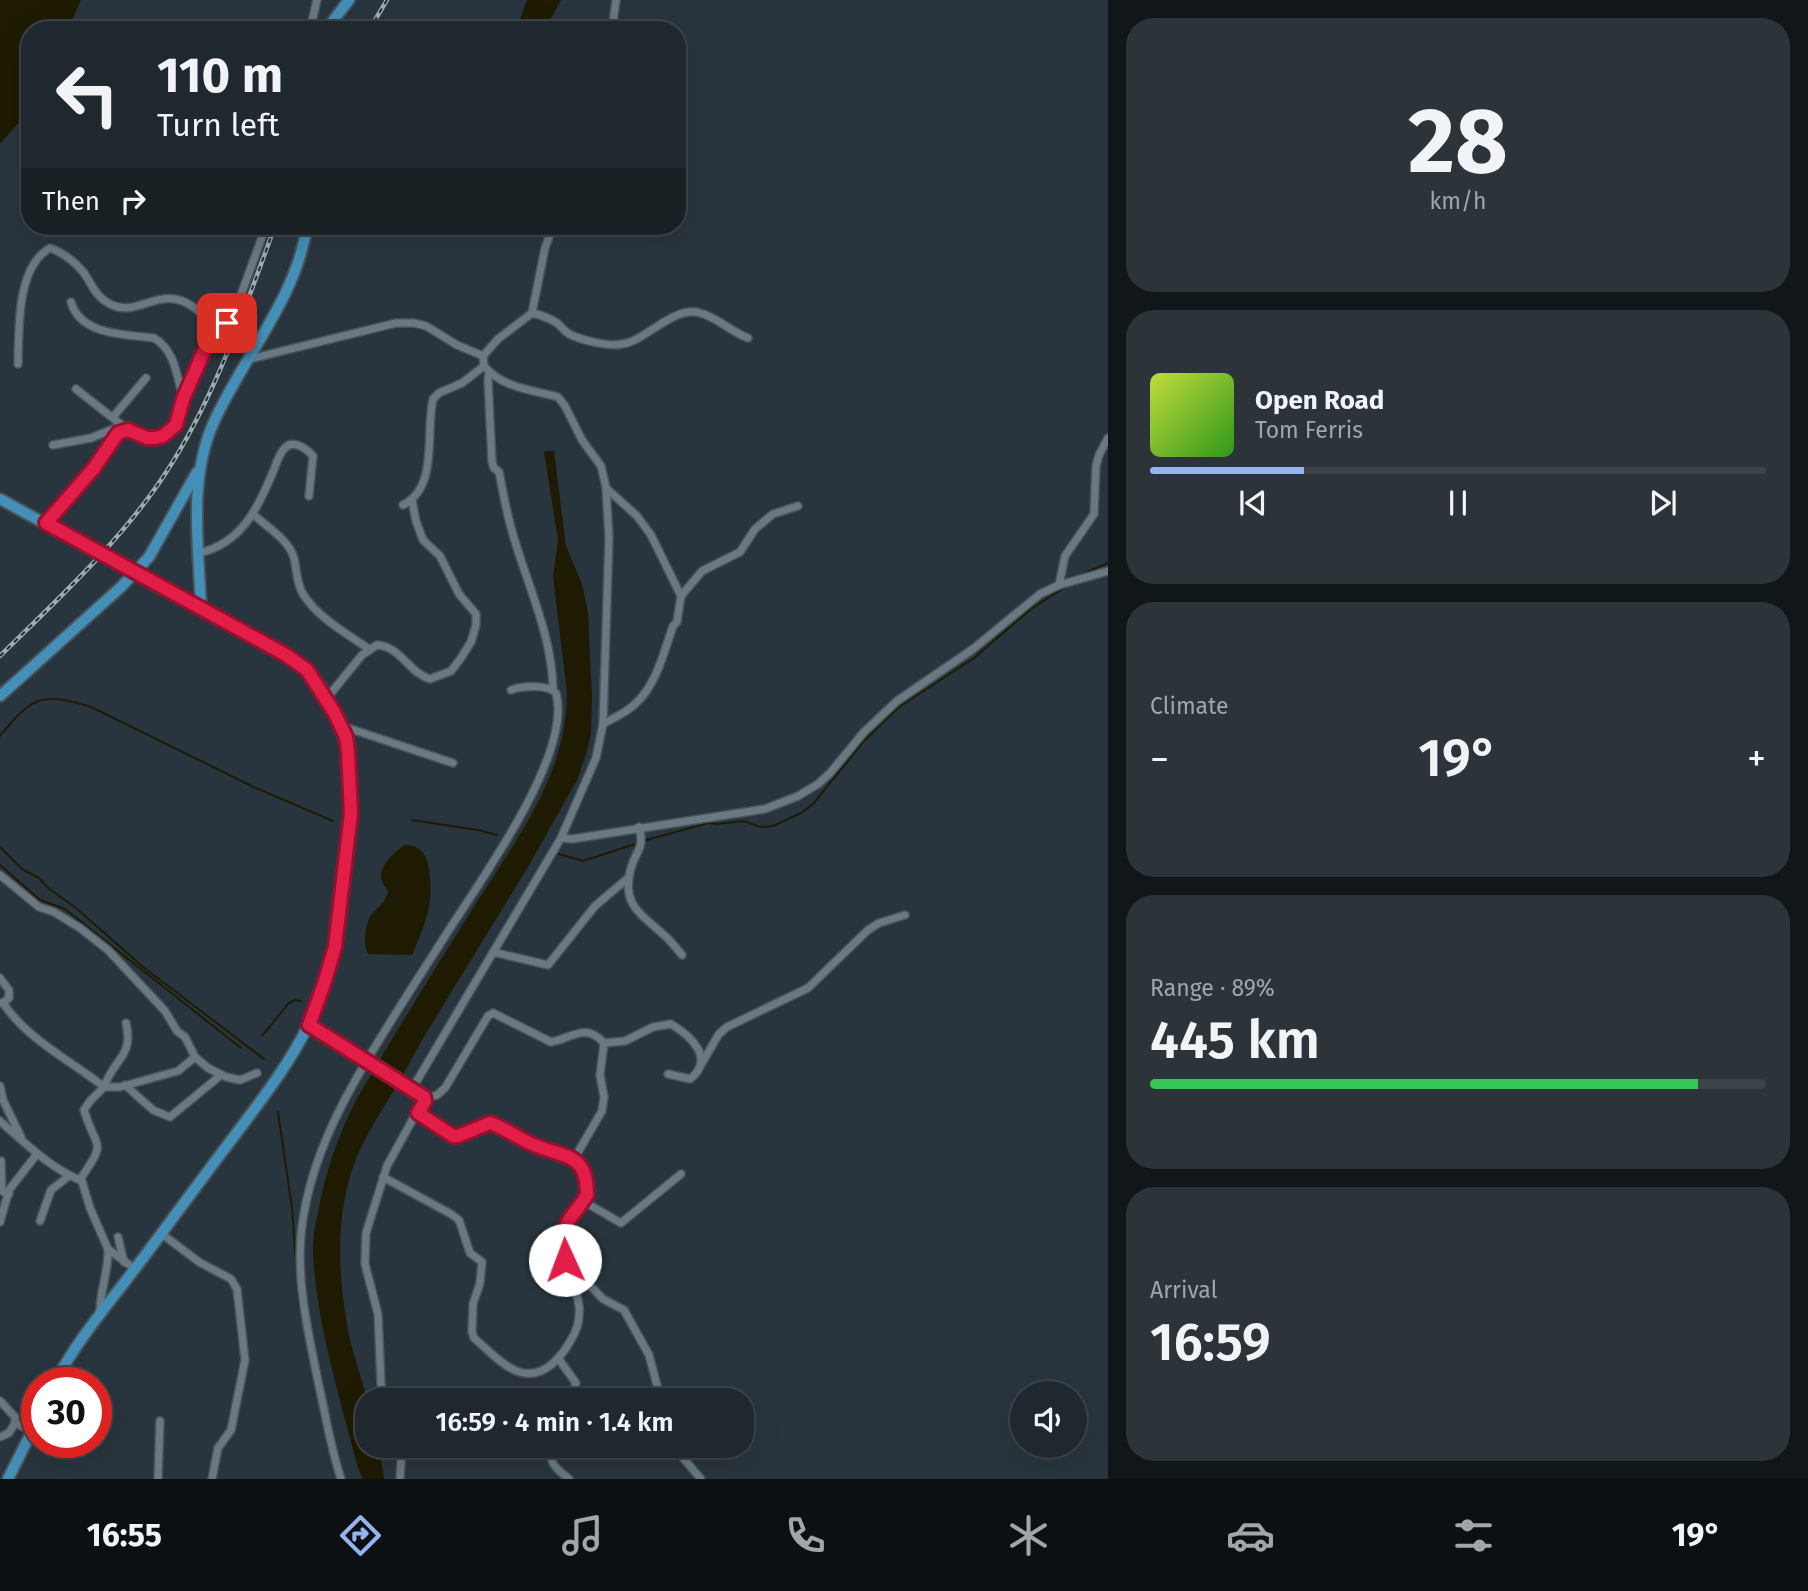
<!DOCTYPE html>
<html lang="en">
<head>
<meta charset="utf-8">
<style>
  body { margin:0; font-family:"Fira Sans",sans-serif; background:#2c343a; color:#f1f3f6; height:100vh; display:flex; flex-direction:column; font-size:26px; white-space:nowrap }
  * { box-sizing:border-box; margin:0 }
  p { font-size:23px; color:#a1a6aa }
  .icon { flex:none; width:38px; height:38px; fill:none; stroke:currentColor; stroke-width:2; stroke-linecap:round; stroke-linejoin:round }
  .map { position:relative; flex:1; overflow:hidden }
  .side { display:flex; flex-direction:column; gap:18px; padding:18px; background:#111619; width:700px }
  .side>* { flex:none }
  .hud { position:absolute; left:21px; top:21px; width:665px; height:214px; border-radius:28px; box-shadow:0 7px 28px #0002,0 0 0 2px #3c444a; background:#1f282e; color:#f1f3f6; overflow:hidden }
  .fabs { position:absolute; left:1010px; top:1381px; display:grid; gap:14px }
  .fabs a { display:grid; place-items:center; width:77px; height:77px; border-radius:50%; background:#1f282e; box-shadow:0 7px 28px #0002,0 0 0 2px #3c444a; font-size:35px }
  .speed { position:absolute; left:21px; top:1367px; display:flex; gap:14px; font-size:35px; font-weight:700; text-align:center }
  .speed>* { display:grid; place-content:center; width:91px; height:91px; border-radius:50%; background:#1f282e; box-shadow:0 7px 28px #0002,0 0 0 2px #3c444a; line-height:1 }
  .speed .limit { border:10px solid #d22; background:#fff; color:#111 }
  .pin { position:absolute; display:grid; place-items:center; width:60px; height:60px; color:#fff; margin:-30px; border-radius:14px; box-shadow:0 4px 10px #0006 }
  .me { position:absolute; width:77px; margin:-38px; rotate:358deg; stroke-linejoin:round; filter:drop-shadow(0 0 5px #0008) }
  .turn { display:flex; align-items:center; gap:24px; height:147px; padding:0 21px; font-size:32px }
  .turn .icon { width:91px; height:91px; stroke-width:2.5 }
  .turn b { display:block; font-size:49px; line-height:60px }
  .then { display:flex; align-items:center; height:66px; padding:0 21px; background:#0003; gap:14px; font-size:26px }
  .big { font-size:52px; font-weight:600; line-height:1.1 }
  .side .card { flex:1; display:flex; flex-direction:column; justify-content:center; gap:10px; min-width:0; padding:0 24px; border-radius:28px; background:#2c343a }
  .side .dial { align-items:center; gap:0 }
  .dial b { font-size:91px; line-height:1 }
  .song { display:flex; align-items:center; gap:21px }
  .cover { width:84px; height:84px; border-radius:10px; background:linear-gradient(135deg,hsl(70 70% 55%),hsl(110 70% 35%)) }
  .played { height:7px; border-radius:4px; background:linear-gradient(90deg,#95b2f1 25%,#3c444a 25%) }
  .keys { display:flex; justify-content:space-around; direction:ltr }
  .heat { display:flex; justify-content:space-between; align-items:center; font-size:38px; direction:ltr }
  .charge { height:10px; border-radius:5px; background:linear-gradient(90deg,#34c759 89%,#3c444a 0) }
  .trip { position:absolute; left:355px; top:1388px; width:399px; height:70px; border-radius:28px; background:#1f282e; box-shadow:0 7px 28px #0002,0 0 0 2px #3c444a; font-weight:600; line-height:70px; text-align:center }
  .menu { display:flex; height:112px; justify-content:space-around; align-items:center; background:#0c1012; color:#a1a6aa }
  .menu .icon { width:49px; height:49px }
  .menu .active { color:#95b2f1 }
  .menu b { font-size:32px; color:#f1f3f6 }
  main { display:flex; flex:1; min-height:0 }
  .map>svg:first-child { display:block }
  .water { fill:#1f1b02 }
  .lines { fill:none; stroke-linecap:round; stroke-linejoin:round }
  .stream { stroke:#1f1b02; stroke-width:2 }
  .canal { stroke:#1f1b02; stroke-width:7 }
  .minor-casing { stroke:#485259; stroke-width:10 }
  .primary-casing { stroke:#485259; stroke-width:14 }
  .minor { stroke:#6a7882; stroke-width:7 }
  .primary { stroke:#448fb7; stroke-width:10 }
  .rail-casing { stroke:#a1aab1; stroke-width:4.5 }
  .rail { stroke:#1f2b33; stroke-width:2; stroke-dasharray:5; stroke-linecap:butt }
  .primary-bridge-casing { stroke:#485259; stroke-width:14; stroke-linecap:butt }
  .primary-bridge { stroke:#448fb7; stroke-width:10 }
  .route-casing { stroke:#92132f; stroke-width:18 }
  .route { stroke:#e11d48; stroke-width:12 }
</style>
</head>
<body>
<main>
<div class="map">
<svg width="1108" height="1479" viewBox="0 0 1108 1479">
  <rect width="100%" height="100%" fill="#29353e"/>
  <g class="water">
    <polygon points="0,0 81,0 68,30 30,30 30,110 0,144"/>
    <polygon points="527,0 561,0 545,30 516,30"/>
    <path d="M544 451H554L566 546 582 584 588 612 592 697 591 733 588 748 577 780 528 867 425 1035 401 1078 377 1064C408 1012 440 961 472 910 514 842 567 777 567 693L553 576 558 541Z"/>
    <path d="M405 845C421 846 427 854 429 869 434 904 426 923 412 955L368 954C363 946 365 924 371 915 378 907 385 903 388 892 386 887 381 882 381 877 380 865 396 850 405 845Z"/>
    <path d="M374 1070 398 1084C383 1108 367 1133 356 1159 334 1215 338 1278 349 1335 354 1358 363 1380 367 1402 369 1416 367 1432 368 1446H379L384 1479H363L358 1468C340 1398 317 1326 313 1255 312 1241 315 1226 318 1213 327 1162 346 1113 374 1070Z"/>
  </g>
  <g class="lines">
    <g class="stream">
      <polyline points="1080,575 1108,563"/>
      <path d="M0 736C32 696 42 692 91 707L256 788 333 821"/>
      <polyline points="412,820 478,830 497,835"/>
      <polyline points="643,841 708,823 717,824 743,821 761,827 773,826 801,813 813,804 863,742 899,707 974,658 1031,609 1065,587"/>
      <polyline points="0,847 22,869 39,878 47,887 76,908 143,967 264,1059"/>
      <polyline points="555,853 583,861 638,843"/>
      <polyline points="0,865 40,900 65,909 241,1048"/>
      <polyline points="262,1036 289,1003 295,1000 301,1001"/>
      <polyline points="278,1112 292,1208 299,1304 305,1331"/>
    </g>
    <polyline class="canal" points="521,233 521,226"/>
    <defs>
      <g id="minor">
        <polyline points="310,30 317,0"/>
        <polyline points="612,30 616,0"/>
        <path d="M71 302C81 336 125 334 154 338 175 350 177 377 183 398"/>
        <polyline points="532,313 545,248 553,226"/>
        <polyline points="250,359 396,323 414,323 426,326 457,345 483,356"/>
        <path d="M18 364C19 330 16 267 50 248 64 253 75 262 84 273 93 286 96 298 112 305 133 315 153 295 175 299 194 302 203 319 221 326L224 325 234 314 266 226"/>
        <path d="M489 372 488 380 492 462 494 468 499 472C503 491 506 511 512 531 526 582 552 634 553 689"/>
        <polyline points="76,389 128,430"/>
        <polyline points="113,417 146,378"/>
        <polyline points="53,445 91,438 113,429 118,433"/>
        <polyline points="606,488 637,516 651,535 681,596"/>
        <path d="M403 505C439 487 425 433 433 399L439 393 462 383 484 366"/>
        <path d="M254 515C267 527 289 540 294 558 297 570 296 582 303 594 318 618 346 633 369 649"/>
        <polyline points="46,523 94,468 118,433 128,430 147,438 155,438 163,436 176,424 183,399 216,324"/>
        <path d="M199 553C242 543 257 509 273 472 276 465 279 453 285 448 293 439 307 449 313 456L309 496"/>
        <polyline points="1059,585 1065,556 1094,514 1096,466 1099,455 1108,438"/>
        <path d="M327 698 362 655 377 645C400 646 409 673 430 679L451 671 461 658 471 642 476 625V614L459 594 440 556 423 540 416 521 412 500"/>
        <path d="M603 724C613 718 626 713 635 704 656 686 664 652 673 626L677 622 681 596 702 571 740 552 755 529 773 514 798 506"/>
        <polyline points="342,726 453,763"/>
        <path d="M639 827C645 849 636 850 631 868 621 905 640 913 664 935 671 941 676 948 682 955"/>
        <polyline points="561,838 572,839 765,809 798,796 818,784 830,773 864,732 897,701 973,649 1040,594 1059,585 1108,571"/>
        <polyline points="0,875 39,907 54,912 80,928 108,950 165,1011 177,1031 185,1037 195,1057 208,1068 226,1077 240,1080 257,1073"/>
        <polyline points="493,952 548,965 595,906 628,878"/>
        <polyline points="0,978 9,990 9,998 3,1003"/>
        <path d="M0 1003H3C28 1040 70 1060 104 1087 114 1058 134 1057 126 1023"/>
        <polyline points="309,1025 424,1099 387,1166 366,1233 365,1264 378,1314 381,1384 385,1400"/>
        <polyline points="702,1063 719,1034 727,1027 808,988 868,930 879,923 905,915"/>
        <polyline points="125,1085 153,1110 170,1117 221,1075"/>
        <polyline points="0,1086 3,1100 21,1137"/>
        <path d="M412 1089 561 838 596 758 603 724 609 538 606 487 601 466 582 440 565 406 558 397C533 390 502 388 484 366L483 356 498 339 532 313C541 315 549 318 557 323 561 326 564 331 569 334 581 340 608 347 622 344 646 341 674 305 700 313 717 317 731 332 748 338"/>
        <path d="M424 1099 437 1095 445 1088 488 1016 493 1013 551 1042C573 1038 585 1022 604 1043L625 1041 653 1027 671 1024C691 1036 716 1059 690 1079L668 1074"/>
        <path d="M0 1121C26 1144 50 1168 82 1181"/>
        <polyline points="574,1159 602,1111 604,1097 600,1075 604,1043"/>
        <polyline points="1,1161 2,1191 9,1194"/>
        <path d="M383 1177 451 1214 459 1220 470 1253 482 1262 480 1283 473 1304 472 1332 474 1338C497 1357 520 1389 551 1365 559 1358 566 1349 571 1340 596 1299 556 1270 563 1231 565 1218 580 1206 587 1195 587 1152 565 1157 534 1145 519 1139 505 1128 490 1123L458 1136H453L418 1113"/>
        <polyline points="583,1201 621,1223 681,1174"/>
        <polyline points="40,1221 51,1190 69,1176"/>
        <polyline points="0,1222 9,1190 37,1154"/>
        <polyline points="162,1234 199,1262 231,1279 237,1289 245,1360 231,1430 218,1448 212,1479"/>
        <polyline points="118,1237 124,1262"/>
        <polyline points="568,1263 603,1299 624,1310 649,1355 661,1400"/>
        <path d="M135 1269 108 1249 90 1208 81 1178C108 1139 96 1151 84 1110L90 1101 104 1087H120L178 1071 195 1057"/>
        <path d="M100 1314C99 1292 109 1272 108 1249"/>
        <polyline points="558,1358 576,1383 571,1400"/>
        <polyline points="0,1401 15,1417 15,1423"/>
        <polyline points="0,1437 9,1433 15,1423 32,1431"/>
        <path d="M553 1446C548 1464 555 1467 569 1479"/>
        <polyline points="673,1446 701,1479"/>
        <polyline points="158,1479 160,1421"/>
        <path d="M341 1479C331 1449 326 1417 319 1386 308 1332 294 1274 303 1219 310 1172 331 1123 355 1081 383 1031 416 982 447 933 480 881 573 754 556 693 548 684 522 686 511 690"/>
        <polyline points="400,1479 402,1446"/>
      </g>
      <g id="primary">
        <polyline points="326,30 349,0"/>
        <polyline points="0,499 75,540"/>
        <path d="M201 610C199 549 188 481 213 424 242 358 296 300 307 226"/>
        <polyline points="0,696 121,587 149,557 197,472"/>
        <path d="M55 1382C75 1344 104 1309 131 1274 163 1232 194 1189 226 1147 255 1108 287 1069 309 1024 336 968 340 905 348 844 355 783 352 717 307 670 295 658 278 650 263 641 228 621 191 604 155 585"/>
        <polyline points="8,1479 37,1421"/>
      </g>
    </defs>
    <use href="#minor" class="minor-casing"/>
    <use href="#primary" class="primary-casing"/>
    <use href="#minor" class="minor"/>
    <use href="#primary" class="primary"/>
    <defs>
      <g id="rail">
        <polyline points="369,30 387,0"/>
        <path d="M0 656C56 601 122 540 165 474 215 398 244 310 275 226"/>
      </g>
    </defs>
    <use href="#rail" class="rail-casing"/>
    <use href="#rail" class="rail"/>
    <defs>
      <polyline id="primary-bridge" points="75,540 155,585"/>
    </defs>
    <use href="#primary-bridge" class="primary-bridge-casing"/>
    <use href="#primary-bridge" class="primary-bridge"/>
  </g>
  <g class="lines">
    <defs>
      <path id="route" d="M227 323 220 326 216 324 183 399 176 425 163 436 155 438H147L128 430 118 433 94 468 46 523 286 655 307 670 334 712 346 737 348 752 351 813 335 947 324 984 309 1025 424 1097 425 1101 418 1113 453 1136H458L490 1123C505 1128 519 1139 534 1145 565 1158 587 1152 587 1195 568 1224 559 1222 565 1260"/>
    </defs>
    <use href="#route" class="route-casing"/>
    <use href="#route" class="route"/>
  </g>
</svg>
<div class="fabs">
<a><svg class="icon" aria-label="sound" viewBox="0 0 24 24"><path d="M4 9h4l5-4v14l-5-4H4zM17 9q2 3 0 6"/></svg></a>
</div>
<div class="speed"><div class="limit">30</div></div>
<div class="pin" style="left:227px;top:323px;background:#d93025"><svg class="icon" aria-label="arrive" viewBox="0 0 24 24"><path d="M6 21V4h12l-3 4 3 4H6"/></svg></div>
<svg class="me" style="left:565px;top:1260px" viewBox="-20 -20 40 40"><circle r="19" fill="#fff"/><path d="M0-13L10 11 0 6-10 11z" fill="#e11d48"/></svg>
<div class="trip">16:59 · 4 min · 1.4 km</div>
<div class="hud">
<div class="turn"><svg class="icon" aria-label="left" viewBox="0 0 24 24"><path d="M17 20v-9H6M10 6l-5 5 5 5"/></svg><div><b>110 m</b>Turn left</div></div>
<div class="then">Then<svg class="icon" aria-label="right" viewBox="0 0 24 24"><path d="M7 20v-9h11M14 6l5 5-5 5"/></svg></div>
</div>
</div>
<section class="side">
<div class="card dial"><b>28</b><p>km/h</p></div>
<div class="card">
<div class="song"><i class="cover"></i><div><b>Open Road</b><p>Tom Ferris</p></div></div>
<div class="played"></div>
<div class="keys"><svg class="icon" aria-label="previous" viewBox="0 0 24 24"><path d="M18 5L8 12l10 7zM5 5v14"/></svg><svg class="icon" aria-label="pause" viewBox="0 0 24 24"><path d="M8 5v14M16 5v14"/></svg><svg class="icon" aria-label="next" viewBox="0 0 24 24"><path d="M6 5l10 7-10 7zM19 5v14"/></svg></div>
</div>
<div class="card"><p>Climate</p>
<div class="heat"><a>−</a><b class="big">19°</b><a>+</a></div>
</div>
<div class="card"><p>Range · 89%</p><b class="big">445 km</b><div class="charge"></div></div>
<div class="card"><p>Arrival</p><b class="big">16:59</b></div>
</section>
</main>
<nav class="menu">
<b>16:55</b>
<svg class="icon active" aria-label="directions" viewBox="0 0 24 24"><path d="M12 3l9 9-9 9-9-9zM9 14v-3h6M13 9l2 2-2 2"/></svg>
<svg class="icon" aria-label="music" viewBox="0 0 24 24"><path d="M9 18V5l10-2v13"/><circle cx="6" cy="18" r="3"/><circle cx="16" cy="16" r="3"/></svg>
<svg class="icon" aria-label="phone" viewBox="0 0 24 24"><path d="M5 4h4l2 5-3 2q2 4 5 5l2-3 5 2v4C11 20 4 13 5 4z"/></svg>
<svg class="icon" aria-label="climate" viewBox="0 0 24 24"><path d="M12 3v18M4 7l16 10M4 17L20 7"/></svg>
<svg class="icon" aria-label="car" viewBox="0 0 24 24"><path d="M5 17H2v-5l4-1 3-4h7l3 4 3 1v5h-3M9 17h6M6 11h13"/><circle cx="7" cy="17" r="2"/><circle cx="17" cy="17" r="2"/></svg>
<svg class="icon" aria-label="filters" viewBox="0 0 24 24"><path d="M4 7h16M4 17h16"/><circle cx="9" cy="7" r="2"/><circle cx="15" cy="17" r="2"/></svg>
<b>19°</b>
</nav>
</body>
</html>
